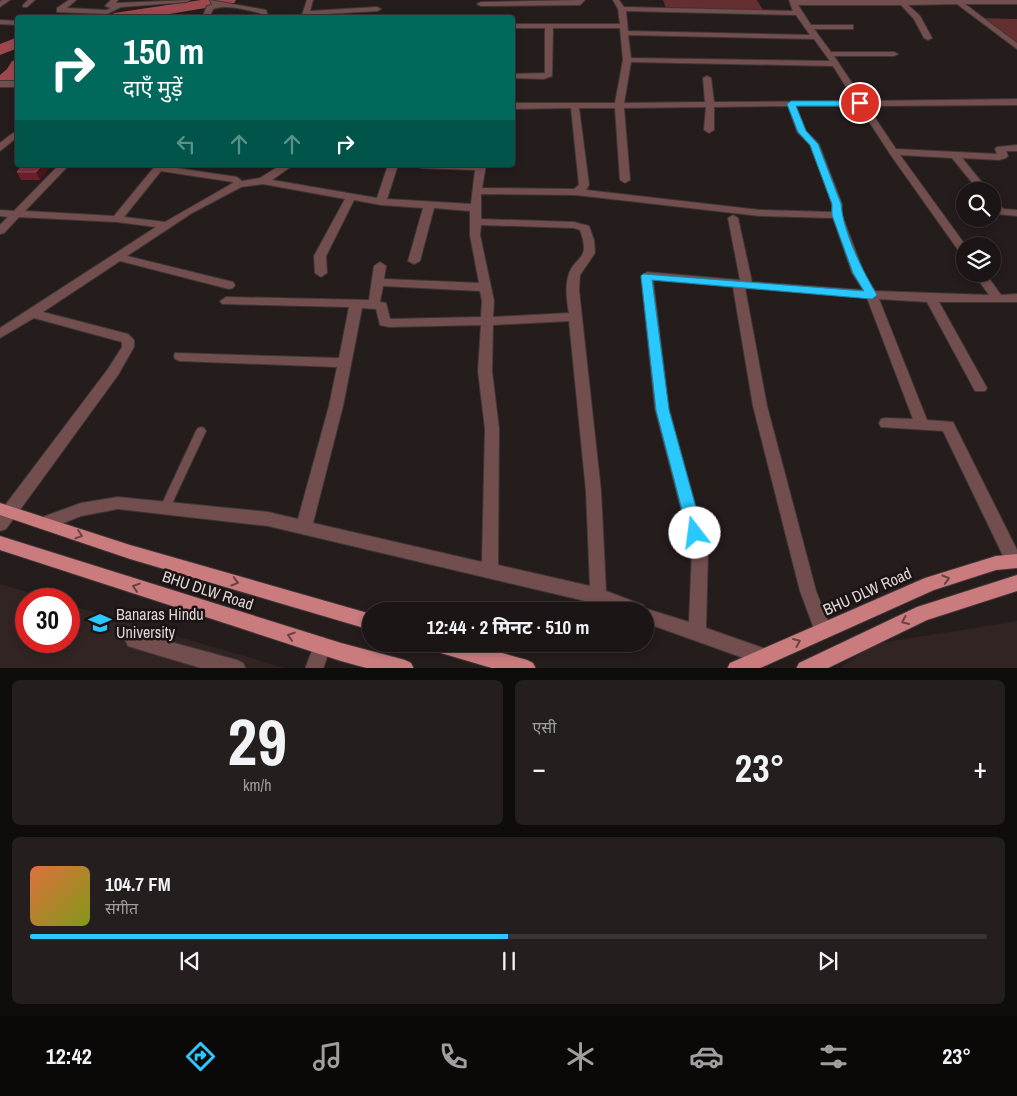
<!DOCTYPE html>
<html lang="hi">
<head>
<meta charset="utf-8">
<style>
  body { margin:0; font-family:"Archivo Narrow","Noto Sans Devanagari",sans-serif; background:#251e1e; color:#f1f3f6; height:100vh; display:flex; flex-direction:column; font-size:19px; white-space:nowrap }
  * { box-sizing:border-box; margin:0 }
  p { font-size:16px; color:#a09fa0 }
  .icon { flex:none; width:28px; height:28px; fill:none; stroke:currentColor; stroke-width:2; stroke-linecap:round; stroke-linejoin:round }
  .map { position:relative; height:668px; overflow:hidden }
  .panel { display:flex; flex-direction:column; gap:12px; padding:12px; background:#0f0c0c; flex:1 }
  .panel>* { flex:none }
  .top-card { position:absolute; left:15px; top:15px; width:500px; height:152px; border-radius:5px; box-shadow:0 2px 8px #0003,0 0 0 1px #3a3434; background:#00695c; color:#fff; overflow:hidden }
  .buttons { position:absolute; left:956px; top:182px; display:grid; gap:10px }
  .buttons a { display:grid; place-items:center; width:45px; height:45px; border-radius:50%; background:#1c1515; box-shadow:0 2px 8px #0003,0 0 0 1px #3a3434; font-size:25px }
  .speed { position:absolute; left:15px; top:588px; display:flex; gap:10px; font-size:25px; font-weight:700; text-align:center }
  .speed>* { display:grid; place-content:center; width:65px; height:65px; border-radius:50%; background:#1c1515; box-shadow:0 2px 8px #0003,0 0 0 1px #3a3434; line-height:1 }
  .speed .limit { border:8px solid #d22; background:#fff; color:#111 }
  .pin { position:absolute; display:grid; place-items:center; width:42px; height:42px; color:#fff; margin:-21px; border:2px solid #fff; border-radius:50%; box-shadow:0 1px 5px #0007 }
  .me { position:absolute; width:55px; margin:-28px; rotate:345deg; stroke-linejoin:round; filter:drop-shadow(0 0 4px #0008) }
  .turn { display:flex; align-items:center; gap:18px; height:105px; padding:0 25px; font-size:22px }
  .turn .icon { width:65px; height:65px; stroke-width:2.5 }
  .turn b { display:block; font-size:35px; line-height:42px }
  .lanes { display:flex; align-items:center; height:48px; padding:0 25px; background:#0003; justify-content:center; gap:25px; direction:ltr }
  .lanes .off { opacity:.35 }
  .big { font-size:38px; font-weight:700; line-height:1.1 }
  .panel .tile { flex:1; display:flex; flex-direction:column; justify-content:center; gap:8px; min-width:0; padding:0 18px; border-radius:8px; background:#251e1e }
  .panel .dial { align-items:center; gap:0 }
  .dial b { font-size:65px; line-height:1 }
  .song { display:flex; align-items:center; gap:15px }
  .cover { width:60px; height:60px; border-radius:8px; background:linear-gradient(135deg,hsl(20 70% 55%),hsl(70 70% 35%)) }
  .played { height:5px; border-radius:2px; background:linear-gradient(90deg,#29c8ff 50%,#3a3434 50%) }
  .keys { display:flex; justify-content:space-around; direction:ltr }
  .heat { display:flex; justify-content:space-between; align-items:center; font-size:28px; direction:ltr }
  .panel .tiles { flex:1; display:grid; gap:12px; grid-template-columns:1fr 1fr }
  .tile:last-child { grid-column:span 2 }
  .trip { position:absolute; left:362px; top:602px; width:292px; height:50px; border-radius:25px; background:#1c1515; box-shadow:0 2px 8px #0003,0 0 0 1px #3a3434; font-weight:700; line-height:50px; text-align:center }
  .tab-bar { display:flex; height:80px; justify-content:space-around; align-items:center; background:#0b0808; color:#a09fa0 }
  .tab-bar .icon { width:35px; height:35px }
  .tab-bar .selected { color:#29c8ff }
  .tab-bar b { font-size:22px; color:#f1f3f6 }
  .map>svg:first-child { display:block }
  .built { fill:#332424 }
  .green { fill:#652e31 }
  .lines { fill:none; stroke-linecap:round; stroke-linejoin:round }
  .river { fill:#9d484e; fill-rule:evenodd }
  .service-casing { stroke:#3f3636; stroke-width:2 }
  .minor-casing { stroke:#3f3636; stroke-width:2 }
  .primary-casing { stroke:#3f3636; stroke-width:2 }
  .service { fill:#734e4f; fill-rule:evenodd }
  .minor { fill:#734e4f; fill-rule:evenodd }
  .primary { fill:#c97b7e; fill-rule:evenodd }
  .wall { fill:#6c202c }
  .shaded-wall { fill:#4b161e }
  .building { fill:#79333e; stroke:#884d56 }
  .oneway { stroke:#6a4243 }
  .route { fill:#29c8ff; stroke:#1b82a6 }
  .labels { text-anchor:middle; stroke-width:5; stroke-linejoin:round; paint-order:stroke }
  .near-street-label { font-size:16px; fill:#ddd6d6; stroke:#1c1313 }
  .near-poi-label { font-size:16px; fill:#ddd6d6; stroke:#1c1313; text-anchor:start }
</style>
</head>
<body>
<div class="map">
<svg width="1017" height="669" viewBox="0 0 1017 669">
  <rect width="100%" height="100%" fill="#251c1c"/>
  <g class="built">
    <polygon points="0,584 49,599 26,599 26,641 69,641 69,605 285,668 0,668"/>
    <polygon points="1017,621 1017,668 838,669 874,644"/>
  </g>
  <g class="green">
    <polygon points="663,0 757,0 763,10 666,8"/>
    <polygon points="977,18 1017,19 1017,49"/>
  </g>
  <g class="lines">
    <g class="river">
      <polygon points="201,0 236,0 234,3 229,4 146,18 107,18 114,13"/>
      <polygon points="18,37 18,48 0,55 0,44"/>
      <polygon points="18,60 18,79 9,84 0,86 0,75 7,69 12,61"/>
    </g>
    <defs>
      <polygon id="service" points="201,427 204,428 206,431 170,508 169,511 165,513 161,511 160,508 196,431 198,428"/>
      <g id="minor">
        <polygon points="2,0 10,0 0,7 0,2"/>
        <polygon points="28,0 35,0 27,7 23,7 23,5"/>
        <polygon points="69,0 76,0 67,8 106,10 111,8 105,6 111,0 118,0 116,3 190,0 187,2 121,7 107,14 57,12 57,8"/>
        <path d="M210 0 266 10 269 18H262L260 13C246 10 227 4 213 9L209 18H202L207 6 212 5Z"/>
        <polygon points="307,0 313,0 310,11 377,7 381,9 377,11 309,15 308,18 301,18"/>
        <polygon points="585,0 580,5 481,6 477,4 481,2"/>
        <path d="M613 0H619L624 7 793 11 789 0H1017V4H965L1017 43V49L957 4 908 5 920 16 932 38 928 40 924 38 914 19 901 5H798L811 25H853V29H814L831 52H894L898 54 894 56H834L864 101 1017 99V105L867 106 896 149 997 154 995 149 997 147 1017 145V151H1006L1008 156 1006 158 999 160 962 158 989 191H979L952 158 900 155 966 246 965 255 961 254 890 154 859 106H796L806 131 819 144 842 204V215L864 273 875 291 989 295 974 274H986L1001 295 1017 294V302H939L987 388 985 391H975L927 302 879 299 927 420 953 422 1017 550V567L1008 566 943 431 881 427 879 423 881 419 886 418 913 419 867 298 745 288 767 406 816 591 832 631 829 637 823 639 817 637 800 591 753 406 733 287 653 280 669 409 708 551 706 628 769 650 772 656 769 662 763 665 646 623V611H617L598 604 268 526 118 509 81 516 46 530 40 528 38 523 40 518 81 503 118 497 268 512 298 519 329 406 337 367 180 361 175 359 174 356 175 353 339 358 349 307 222 304 220 301 226 297 369 300 374 266 380 262 386 266 384 279 479 283 470 235V211L434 208 420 261 414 264 408 261 423 208 381 205 354 200 326 256 327 273 321 277 315 273 314 256 345 199 263 184 241 187 192 213 127 256 233 282 235 285 233 288 229 289 120 261 43 312 128 334 134 340V347L118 375 6 529 0 531V512L108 369 122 347V342L34 318 0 338V328L156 227 117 222 19 217 4 233 0 234V225L8 217 0 216V210L14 211 59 165H69L25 211 114 216 156 165 237 177 242 181 260 178 281 165H293L272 180 377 198 388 165H398L387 199 471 204 475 170 421 168 416 165H486L482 188 574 189 579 185 571 108 512 109V103H615L623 60 620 28H553L552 76 544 79 512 78V74L545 73V28H512V24H620L618 9ZM626 11 796 15 810 35 628 31ZM628 35 814 39 830 61 631 58ZM631 62 833 66 855 101 714 102 711 78 707 76 703 78 705 102 624 103ZM788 106 797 132 810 145 832 204V212L760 210 586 190 589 185 579 108H615L620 180 625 183 630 180 624 108 706 107 704 130 709 133 714 130V107ZM161 171 233 182V183L165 222 124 217ZM481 194 576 195 760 216 833 218 852 273 863 290 752 282 738 218 733 215 728 218 740 280 647 272 641 276 655 409 692 551 689 622 644 608 643 605 606 591 601 491 579 290 580 275 595 253 594 240 589 226 574 222 481 219ZM481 225 574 228 580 230C592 263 573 255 568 277 565 288 567 302 569 313L493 317 494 301 480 235ZM383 286 480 291 482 301 481 317 390 319 386 303 380 302ZM362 308 376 309 380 325 389 327 481 325 478 371 485 429 482 562 313 523 343 406ZM569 321 586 491 590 586 498 565 499 429 492 371 493 325Z"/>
        <polygon points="0,20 18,21 18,25 0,24"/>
        <rect x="0" y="81" width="18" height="6"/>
        <polygon points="13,133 18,134 18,140 15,139 0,151 0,143"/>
        <polygon points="992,200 1004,209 1017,210 1017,216 997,214 992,209"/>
        <polygon points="134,632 237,660 243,663 246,669 204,669 134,648 128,646 125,640 128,634"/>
        <polygon points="322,637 328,640 331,646 323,669 305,669 316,640"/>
      </g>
      <g id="primary">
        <polygon points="0,503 130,545 371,614 371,630 130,559 0,515"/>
        <polygon points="0,536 341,643 405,660 411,663 414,669 370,669 341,661 0,550"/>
        <polygon points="1017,554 1017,568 996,570 934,590 758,669 727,669 730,663 925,578 996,556"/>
        <polygon points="1017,575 1017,591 927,620 826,669 796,669 799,663 917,607"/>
        <polygon points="432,644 470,644 527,660 533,663 536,669 495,669 441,653 435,650"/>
      </g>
    </defs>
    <use href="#service" class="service-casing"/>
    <use href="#minor" class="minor-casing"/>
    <use href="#primary" class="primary-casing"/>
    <use href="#service" class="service"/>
    <use href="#minor" class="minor"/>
    <use href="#primary" class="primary"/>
  </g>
  <polygon class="wall" points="23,165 50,165 50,166 40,180 21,180 17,172"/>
  <polygon class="shaded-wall" points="42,165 50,165 50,166 40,180 36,172"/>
  <polygon class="building" points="23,165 42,165 36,172 17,172"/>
  <defs><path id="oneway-chevron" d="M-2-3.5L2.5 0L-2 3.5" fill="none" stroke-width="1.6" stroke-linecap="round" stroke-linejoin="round" transform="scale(1.25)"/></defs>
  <g class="oneway">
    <use href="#oneway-chevron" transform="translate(79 535) rotate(19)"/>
    <use href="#oneway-chevron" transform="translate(946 579) rotate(-17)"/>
    <use href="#oneway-chevron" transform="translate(235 582) rotate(16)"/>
    <use href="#oneway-chevron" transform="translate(136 587) rotate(-162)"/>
    <use href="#oneway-chevron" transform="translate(905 621) rotate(155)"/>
    <use href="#oneway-chevron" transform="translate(291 636) rotate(-162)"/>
    <use href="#oneway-chevron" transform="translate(797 642) rotate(-23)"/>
  </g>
  <path class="route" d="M791 101H860L864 103 860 106H796L806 131 818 144 841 204C843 232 863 272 877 295L872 299 652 280 669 410 703 533 700 537 695 539 690 537 688 533 656 410 641 276 643 274 864 291 853 273 832 215V204L810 145 798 132 787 104Z"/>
  <defs>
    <symbol id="university-bare" viewBox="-9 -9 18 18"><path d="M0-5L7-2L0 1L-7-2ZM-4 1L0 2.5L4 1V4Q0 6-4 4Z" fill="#29c8ff" stroke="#1c1313" stroke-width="2.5" paint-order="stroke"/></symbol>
  </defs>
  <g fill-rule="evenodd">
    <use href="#university-bare" x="84" y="607" width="32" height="32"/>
  </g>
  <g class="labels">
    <g class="near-street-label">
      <text transform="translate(208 590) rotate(18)" y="6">BHU DLW Road</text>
      <text transform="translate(867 591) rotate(-24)" y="6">BHU DLW Road</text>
    </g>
    <g class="near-poi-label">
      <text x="116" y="620">Banaras Hindu<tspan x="116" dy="18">University</tspan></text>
    </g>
  </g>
</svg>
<div class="buttons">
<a><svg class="icon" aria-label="search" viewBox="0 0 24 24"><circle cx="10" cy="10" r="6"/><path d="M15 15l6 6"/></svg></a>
<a><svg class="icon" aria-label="layers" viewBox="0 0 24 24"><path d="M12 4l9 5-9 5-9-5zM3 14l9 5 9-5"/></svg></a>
</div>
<div class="speed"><div class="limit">30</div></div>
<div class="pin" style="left:860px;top:103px;background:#d93025"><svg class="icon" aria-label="arrive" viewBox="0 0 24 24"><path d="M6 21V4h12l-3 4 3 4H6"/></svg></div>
<svg class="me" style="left:695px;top:533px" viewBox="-20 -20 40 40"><circle r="19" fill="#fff"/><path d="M0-13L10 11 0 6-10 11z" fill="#29c8ff"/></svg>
<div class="trip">12:44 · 2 मिनट · 510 m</div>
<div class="top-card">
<div class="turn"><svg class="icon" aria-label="right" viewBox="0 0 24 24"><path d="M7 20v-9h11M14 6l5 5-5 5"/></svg><div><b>150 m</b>दाएँ मुड़ें</div></div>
<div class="lanes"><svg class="icon off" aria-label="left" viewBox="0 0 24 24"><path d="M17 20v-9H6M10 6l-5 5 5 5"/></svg><svg class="icon off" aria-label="ahead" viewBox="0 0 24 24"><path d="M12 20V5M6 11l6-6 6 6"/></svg><svg class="icon off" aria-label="ahead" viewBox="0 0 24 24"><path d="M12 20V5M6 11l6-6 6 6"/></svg><svg class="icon" aria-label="right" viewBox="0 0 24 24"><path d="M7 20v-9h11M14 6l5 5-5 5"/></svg></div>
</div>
</div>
<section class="panel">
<div class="tiles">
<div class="tile dial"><b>29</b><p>km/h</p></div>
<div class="tile"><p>एसी</p>
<div class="heat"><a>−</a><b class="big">23°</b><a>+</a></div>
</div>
<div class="tile">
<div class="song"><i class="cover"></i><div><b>104.7 FM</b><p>संगीत</p></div></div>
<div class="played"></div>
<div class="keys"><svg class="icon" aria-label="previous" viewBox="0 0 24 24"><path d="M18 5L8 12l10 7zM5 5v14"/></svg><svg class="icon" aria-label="pause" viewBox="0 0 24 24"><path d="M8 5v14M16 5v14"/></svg><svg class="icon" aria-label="next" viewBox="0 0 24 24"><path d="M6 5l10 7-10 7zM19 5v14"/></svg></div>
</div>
</div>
</section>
<nav class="tab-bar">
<b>12:42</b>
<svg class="icon selected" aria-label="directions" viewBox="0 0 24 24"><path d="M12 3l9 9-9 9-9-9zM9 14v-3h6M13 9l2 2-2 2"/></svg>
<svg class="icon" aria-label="music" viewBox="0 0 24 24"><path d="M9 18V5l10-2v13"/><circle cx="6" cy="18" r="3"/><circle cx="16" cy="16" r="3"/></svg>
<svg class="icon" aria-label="phone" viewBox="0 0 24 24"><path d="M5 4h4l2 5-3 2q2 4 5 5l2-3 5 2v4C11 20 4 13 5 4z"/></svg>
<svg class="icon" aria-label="climate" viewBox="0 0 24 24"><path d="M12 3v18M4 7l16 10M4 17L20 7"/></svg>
<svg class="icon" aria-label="car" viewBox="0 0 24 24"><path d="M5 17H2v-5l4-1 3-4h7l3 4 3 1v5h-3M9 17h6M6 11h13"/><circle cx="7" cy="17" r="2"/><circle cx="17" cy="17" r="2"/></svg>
<svg class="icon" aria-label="filters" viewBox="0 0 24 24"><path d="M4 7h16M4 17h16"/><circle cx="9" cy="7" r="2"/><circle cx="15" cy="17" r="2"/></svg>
<b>23°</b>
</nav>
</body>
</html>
